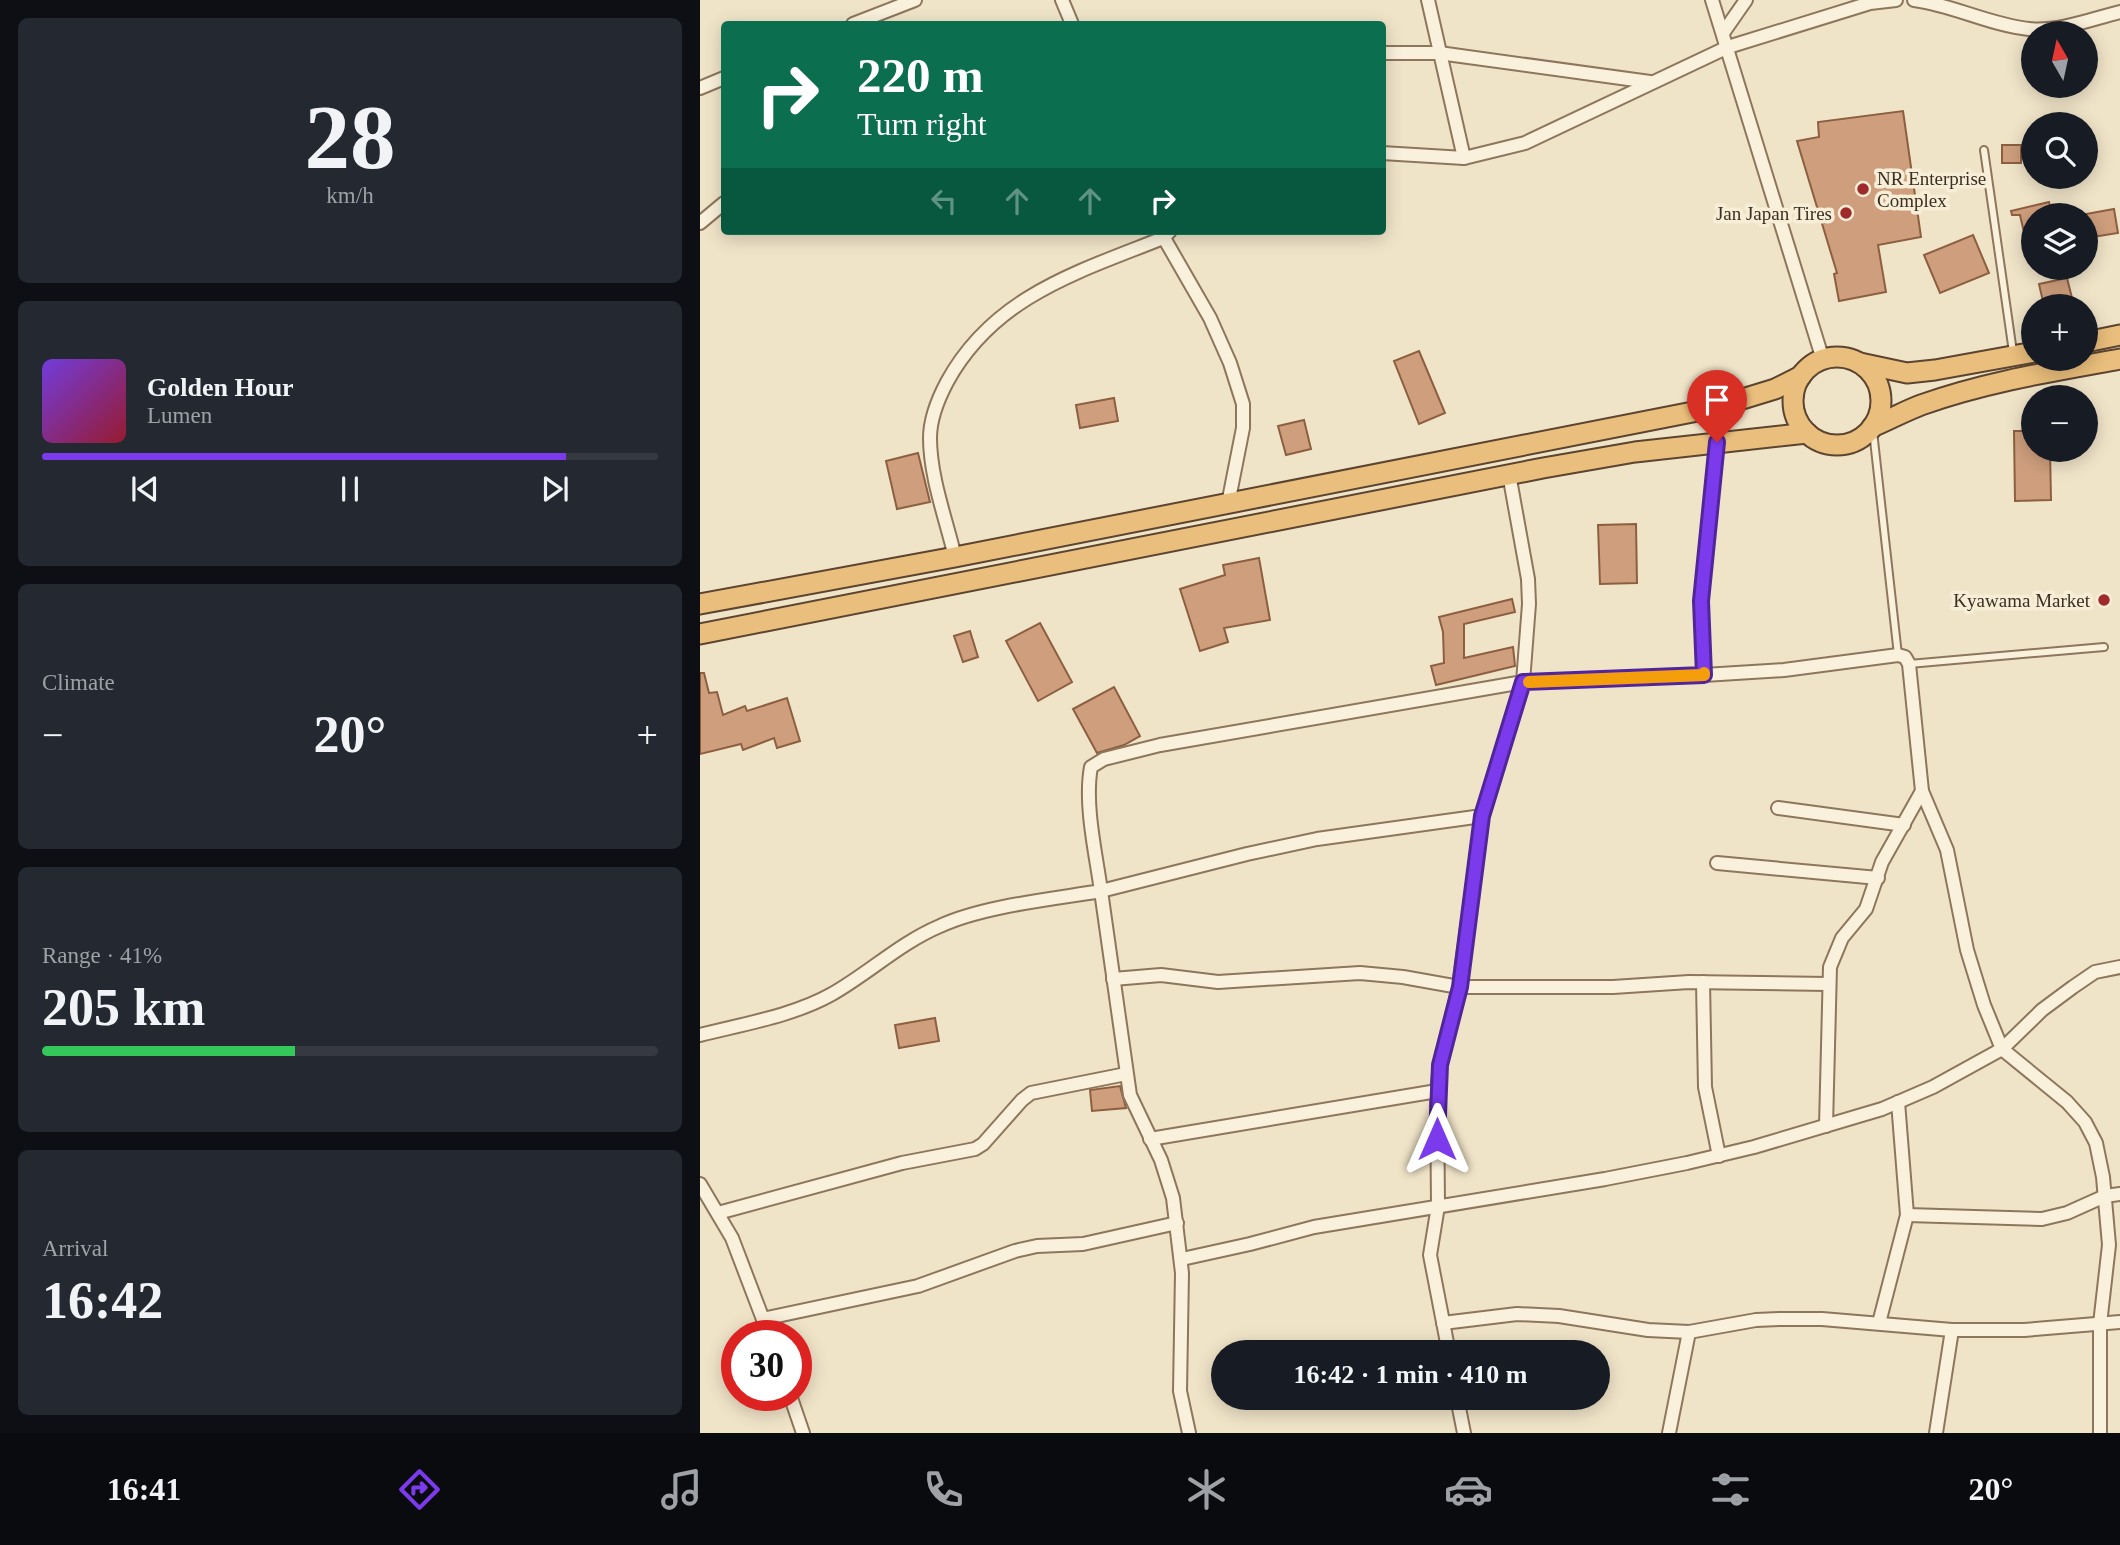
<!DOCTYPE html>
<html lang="en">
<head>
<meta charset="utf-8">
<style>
  body { margin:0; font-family:Georgia,serif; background:#242831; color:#f1f3f6; height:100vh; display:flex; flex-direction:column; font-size:26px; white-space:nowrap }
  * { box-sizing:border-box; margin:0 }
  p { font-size:23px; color:#9ea1a6 }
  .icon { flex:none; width:38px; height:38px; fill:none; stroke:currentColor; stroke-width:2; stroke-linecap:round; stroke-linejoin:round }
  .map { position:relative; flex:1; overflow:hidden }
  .side { display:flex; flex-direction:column; gap:18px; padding:18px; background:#0d0f14; width:700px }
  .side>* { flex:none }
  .hud { position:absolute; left:21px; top:21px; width:665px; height:214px; border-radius:7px; box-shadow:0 4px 18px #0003; background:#0b6e4f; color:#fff; overflow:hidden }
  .needle { width:46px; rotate:351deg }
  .tools { position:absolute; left:1321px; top:21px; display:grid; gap:14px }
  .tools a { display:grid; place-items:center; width:77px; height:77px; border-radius:50%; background:#171b24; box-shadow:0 4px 18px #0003; font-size:35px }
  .speed { position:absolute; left:21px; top:1320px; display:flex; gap:14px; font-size:35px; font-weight:700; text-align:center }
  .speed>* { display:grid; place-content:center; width:91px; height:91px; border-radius:50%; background:#171b24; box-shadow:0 4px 18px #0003; line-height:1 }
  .speed .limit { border:10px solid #d22; background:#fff; color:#111 }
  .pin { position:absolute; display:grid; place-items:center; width:60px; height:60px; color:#fff; margin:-72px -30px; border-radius:50% 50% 50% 0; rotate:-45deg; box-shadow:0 0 7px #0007 }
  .pin .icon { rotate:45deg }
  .me { position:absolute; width:77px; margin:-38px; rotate:0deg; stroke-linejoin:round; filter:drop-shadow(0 0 5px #0008) }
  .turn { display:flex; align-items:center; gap:24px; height:147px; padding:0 21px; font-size:32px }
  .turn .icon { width:91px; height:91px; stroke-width:2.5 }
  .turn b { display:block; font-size:49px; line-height:60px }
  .lanes { display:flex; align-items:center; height:66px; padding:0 21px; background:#0003; justify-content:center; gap:35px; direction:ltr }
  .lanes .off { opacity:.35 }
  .big { font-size:52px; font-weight:600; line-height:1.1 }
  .side .card { flex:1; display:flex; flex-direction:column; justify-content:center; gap:10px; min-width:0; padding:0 24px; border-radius:10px; background:#242831 }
  .side .dial { align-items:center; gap:0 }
  .dial b { font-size:91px; line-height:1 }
  .song { display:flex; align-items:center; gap:21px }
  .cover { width:84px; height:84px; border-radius:10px; background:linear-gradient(135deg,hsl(260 70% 55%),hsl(350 70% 35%)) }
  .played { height:7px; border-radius:4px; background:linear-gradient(90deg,#7c3aed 85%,#363941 85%) }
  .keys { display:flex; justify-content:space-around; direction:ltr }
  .heat { display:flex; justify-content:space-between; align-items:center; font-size:38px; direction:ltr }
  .charge { height:10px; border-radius:5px; background:linear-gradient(90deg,#34c759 41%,#363941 0) }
  .trip { position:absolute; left:511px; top:1340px; width:399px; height:70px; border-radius:35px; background:#171b24; box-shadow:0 4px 18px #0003; font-weight:600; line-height:70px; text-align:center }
  .menu { display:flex; height:112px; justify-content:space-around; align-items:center; background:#090b0e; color:#9ea1a6 }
  .menu .icon { width:49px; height:49px }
  .menu .active { color:#7c3aed }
  .menu b { font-size:32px; color:#f1f3f6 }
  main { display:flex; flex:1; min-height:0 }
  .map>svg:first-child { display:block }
  .building { fill:#cf9f7d; stroke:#8d5f41; stroke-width:2 }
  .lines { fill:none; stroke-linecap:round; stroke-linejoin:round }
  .service-casing { stroke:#8d765c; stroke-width:10 }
  .minor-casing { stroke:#8d765c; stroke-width:16 }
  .trunk-casing { stroke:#5b4430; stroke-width:23 }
  .service { stroke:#faf1dc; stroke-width:6 }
  .minor { stroke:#faf1dc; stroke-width:12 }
  .trunk { stroke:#eabe7c; stroke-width:19 }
  .route-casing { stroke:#51269a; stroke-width:18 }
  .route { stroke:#7c3aed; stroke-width:12 }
  .slow { stroke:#f59e0b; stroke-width:12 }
  .poi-dot { fill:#9e2a2b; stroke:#f7eed8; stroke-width:2.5 }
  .labels { text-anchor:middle; stroke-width:7; stroke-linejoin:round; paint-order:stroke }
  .poi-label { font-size:19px; fill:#3d2e20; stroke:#f7eed8; text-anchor:end }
</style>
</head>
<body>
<main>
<section class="side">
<div class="card dial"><b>28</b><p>km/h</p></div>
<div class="card">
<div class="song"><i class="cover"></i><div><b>Golden Hour</b><p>Lumen</p></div></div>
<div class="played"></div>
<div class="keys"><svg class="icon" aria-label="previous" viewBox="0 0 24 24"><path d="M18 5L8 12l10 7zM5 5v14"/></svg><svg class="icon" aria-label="pause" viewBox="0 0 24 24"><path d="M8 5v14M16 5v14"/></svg><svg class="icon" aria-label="next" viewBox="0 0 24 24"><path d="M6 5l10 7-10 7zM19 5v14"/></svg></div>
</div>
<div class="card"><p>Climate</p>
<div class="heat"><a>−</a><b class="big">20°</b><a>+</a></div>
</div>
<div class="card"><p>Range · 41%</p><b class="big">205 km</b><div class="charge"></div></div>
<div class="card"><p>Arrival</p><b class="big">16:42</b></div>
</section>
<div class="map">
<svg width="1420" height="1433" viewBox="0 0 1420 1433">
  <rect width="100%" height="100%" fill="#f0e4c8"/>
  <g class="building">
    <polygon points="1203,111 1221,237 1178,245 1186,292 1139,301 1134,274 1137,273 1097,141 1119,137 1118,122"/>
    <rect x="1302" y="145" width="19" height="18"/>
    <polygon points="1349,202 1352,215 1334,215 1334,253 1329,254 1320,215 1312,215 1311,211"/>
    <polygon points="1414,209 1418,233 1386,238 1386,214"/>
    <polygon points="1273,235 1289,273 1240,293 1224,255"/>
    <polygon points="1367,278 1373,302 1344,306 1339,284"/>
    <polygon points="719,351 745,413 719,424 694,361"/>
    <polygon points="414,398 418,421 380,428 376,405"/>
    <polygon points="604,420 611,449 586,455 578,426"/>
    <polygon points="1314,431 1334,431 1334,450 1350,450 1351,500 1315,501"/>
    <polygon points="218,453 230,502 197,509 186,461"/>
    <polygon points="936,524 937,583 900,584 898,525"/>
    <polygon points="559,558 570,620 524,628 528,642 500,651 480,589 525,575 523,565"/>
    <polygon points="812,599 815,612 764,624 764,658 813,647 815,666 736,685 731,666 744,663 743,632 739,617"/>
    <polygon points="340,623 372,682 338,701 306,641"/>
    <polygon points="270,631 278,657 263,662 254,636"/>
    <polygon points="0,673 4,673 9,693 17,692 23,715 45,706 47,711 87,698 100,741 77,748 74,738 43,750 41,744 0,754"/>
    <polygon points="414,687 440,736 424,745 397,753 373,709"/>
    <polygon points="235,1018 239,1041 199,1048 195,1025"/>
    <polygon points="420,1086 426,1108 392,1111 390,1090"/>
  </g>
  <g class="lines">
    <defs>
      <g id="service">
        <polyline points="1284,150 1313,352"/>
        <polyline points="1173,431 1198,655"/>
        <polyline points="1209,664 1404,647"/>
      </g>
      <g id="minor">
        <polyline points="362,0 372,24"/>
        <polyline points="728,0 764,158"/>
        <polyline points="1012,0 1123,360"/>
        <path d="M1214 0C1253 5 1290 25 1329 29 1359 32 1392 19 1420 12"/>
        <polyline points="153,24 215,0"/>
        <polyline points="1023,33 1046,0"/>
        <polyline points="682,53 739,53 950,82"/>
        <polyline points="0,88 24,78"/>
        <polyline points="682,153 764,158 825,143 1028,47 1170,3 1196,0"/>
        <polyline points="0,223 24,203"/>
        <polyline points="460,231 510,318 530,363 543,404 543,428 528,504"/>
        <polyline points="1017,441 1001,601 1004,675 1084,670 1198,655 1205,657 1209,664 1222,791 1247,850 1267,950 1284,1005 1302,1049 1367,1102 1385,1122 1396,1143 1403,1177 1409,1245 1400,1324 1400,1433"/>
        <path d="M255 557C246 519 230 477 230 438 230 419 238 399 247 382 294 296 378 272 463 238L470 231"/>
        <polyline points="1078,808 1204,825"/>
        <polyline points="1017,863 1178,878"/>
        <polyline points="413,979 461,975 518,982 660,973 703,977 759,987 913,987 989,982 1128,984"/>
        <polyline points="1003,982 1005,1087 1019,1156"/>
        <path d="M0 1035C43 1024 93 1016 132 994 169 973 200 943 240 926 283 906 353 899 401 891 396 854 384 804 391 767L404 759 460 745 823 682 1004 675"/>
        <polyline points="1126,1126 1130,967 1142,938 1166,909 1182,862 1222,791"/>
        <polyline points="450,1139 737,1091"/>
        <polyline points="0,1184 32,1238 69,1335"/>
        <polyline points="18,1213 202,1163 275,1149 283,1144 322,1100 331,1093 426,1074"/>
        <polyline points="1207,1215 1342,1219 1367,1213 1405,1196 1420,1194"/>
        <polyline points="482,1259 550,1244 614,1227 905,1179 987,1163 1054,1147 1182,1109 1233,1087 1302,1049 1342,1010 1373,987 1395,972 1420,967"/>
        <polyline points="63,1319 218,1286 315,1251 337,1246 383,1244 477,1223"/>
        <polyline points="743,1323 817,1314 859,1316 948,1330 989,1332 1056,1320 1079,1319 1122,1319 1252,1330 1324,1330 1420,1322"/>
        <polyline points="1179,1323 1207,1215 1198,1102"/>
        <polyline points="749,1353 730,1255 738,1206 737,1091 740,1065 759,987 782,816 823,682 829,604 828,579 809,474"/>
        <polyline points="90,1395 103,1433"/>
        <polyline points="757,1398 764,1433"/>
        <polyline points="489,1433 480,1391 482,1273 473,1198 461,1160 430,1095 401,891 547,854 617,839 782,816"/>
        <polyline points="969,1433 989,1332"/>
        <polyline points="1236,1433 1252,1330"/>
      </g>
      <g id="trunk">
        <polyline points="1386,342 1420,335"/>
        <circle cx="1137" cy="401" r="44"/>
        <polyline points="1160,363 1207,373 1235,370 1334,352"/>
        <path d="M1172 427C1189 420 1205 411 1221 405 1285 382 1354 371 1420 359"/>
        <polyline points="0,604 255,557 1013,408 1075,389 1101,376"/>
        <polyline points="0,634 843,468 935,452 1107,433"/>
      </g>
    </defs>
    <use href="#service" class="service-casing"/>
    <use href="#minor" class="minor-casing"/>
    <use href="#trunk" class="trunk-casing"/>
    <use href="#service" class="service"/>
    <use href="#minor" class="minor"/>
    <use href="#trunk" class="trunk"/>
  </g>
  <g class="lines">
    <defs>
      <polyline id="route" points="737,1139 740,1065 760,987 782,816 823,682 1004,675 1001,601 1017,442"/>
    </defs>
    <use href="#route" class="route-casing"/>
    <use href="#route" class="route"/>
    <polyline class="slow" points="829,682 1004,675 1004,673"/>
  </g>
  <g class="poi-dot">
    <circle cx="1163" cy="189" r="7"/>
    <circle cx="1146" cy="213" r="7"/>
    <circle cx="1404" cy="600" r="7"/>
  </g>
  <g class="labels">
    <g class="poi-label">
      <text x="1177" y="185" text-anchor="start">NR Enterprise<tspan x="1177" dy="22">Complex</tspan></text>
      <text x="1132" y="220">Jan Japan Tires</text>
      <text x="1390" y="607">Kyawama Market</text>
    </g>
  </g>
</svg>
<div class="tools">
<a><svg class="needle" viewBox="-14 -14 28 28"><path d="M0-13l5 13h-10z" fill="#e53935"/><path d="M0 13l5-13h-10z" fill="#9ea1a6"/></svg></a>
<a><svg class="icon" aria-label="search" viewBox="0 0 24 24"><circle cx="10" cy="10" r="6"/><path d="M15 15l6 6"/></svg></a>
<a><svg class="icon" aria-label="layers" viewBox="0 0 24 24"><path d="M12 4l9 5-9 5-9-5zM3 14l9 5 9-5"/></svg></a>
<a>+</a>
<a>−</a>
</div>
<div class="speed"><div class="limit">30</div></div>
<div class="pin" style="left:1017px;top:442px;background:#d93025"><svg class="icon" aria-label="arrive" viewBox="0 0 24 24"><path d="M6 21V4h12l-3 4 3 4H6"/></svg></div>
<svg class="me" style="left:737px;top:1139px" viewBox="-20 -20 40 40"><path d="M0-17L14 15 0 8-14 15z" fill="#7c3aed" stroke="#fff" stroke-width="4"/></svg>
<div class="trip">16:42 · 1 min · 410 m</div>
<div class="hud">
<div class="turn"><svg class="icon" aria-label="right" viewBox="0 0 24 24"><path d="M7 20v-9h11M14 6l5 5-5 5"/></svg><div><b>220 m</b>Turn right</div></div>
<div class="lanes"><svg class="icon off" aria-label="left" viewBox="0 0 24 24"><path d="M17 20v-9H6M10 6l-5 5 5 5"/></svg><svg class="icon off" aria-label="ahead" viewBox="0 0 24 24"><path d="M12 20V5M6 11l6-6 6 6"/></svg><svg class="icon off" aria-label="ahead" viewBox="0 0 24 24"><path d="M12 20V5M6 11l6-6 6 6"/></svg><svg class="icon" aria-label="right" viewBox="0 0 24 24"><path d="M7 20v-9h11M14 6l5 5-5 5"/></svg></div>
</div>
</div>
</main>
<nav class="menu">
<b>16:41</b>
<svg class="icon active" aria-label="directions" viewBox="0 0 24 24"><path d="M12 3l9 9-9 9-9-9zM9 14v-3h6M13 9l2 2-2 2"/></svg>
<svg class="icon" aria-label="music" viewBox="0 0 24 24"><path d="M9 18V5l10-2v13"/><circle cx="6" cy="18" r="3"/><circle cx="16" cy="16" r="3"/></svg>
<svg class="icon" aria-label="phone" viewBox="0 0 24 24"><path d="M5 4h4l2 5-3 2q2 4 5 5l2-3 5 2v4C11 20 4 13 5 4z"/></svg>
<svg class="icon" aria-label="climate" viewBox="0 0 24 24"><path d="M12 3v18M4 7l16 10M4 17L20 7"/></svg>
<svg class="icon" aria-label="car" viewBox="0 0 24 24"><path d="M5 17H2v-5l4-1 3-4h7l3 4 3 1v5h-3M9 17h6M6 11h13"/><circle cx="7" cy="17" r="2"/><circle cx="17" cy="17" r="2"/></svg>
<svg class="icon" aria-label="filters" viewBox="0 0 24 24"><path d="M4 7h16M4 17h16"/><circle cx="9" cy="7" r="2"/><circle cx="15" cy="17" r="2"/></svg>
<b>20°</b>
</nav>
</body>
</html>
